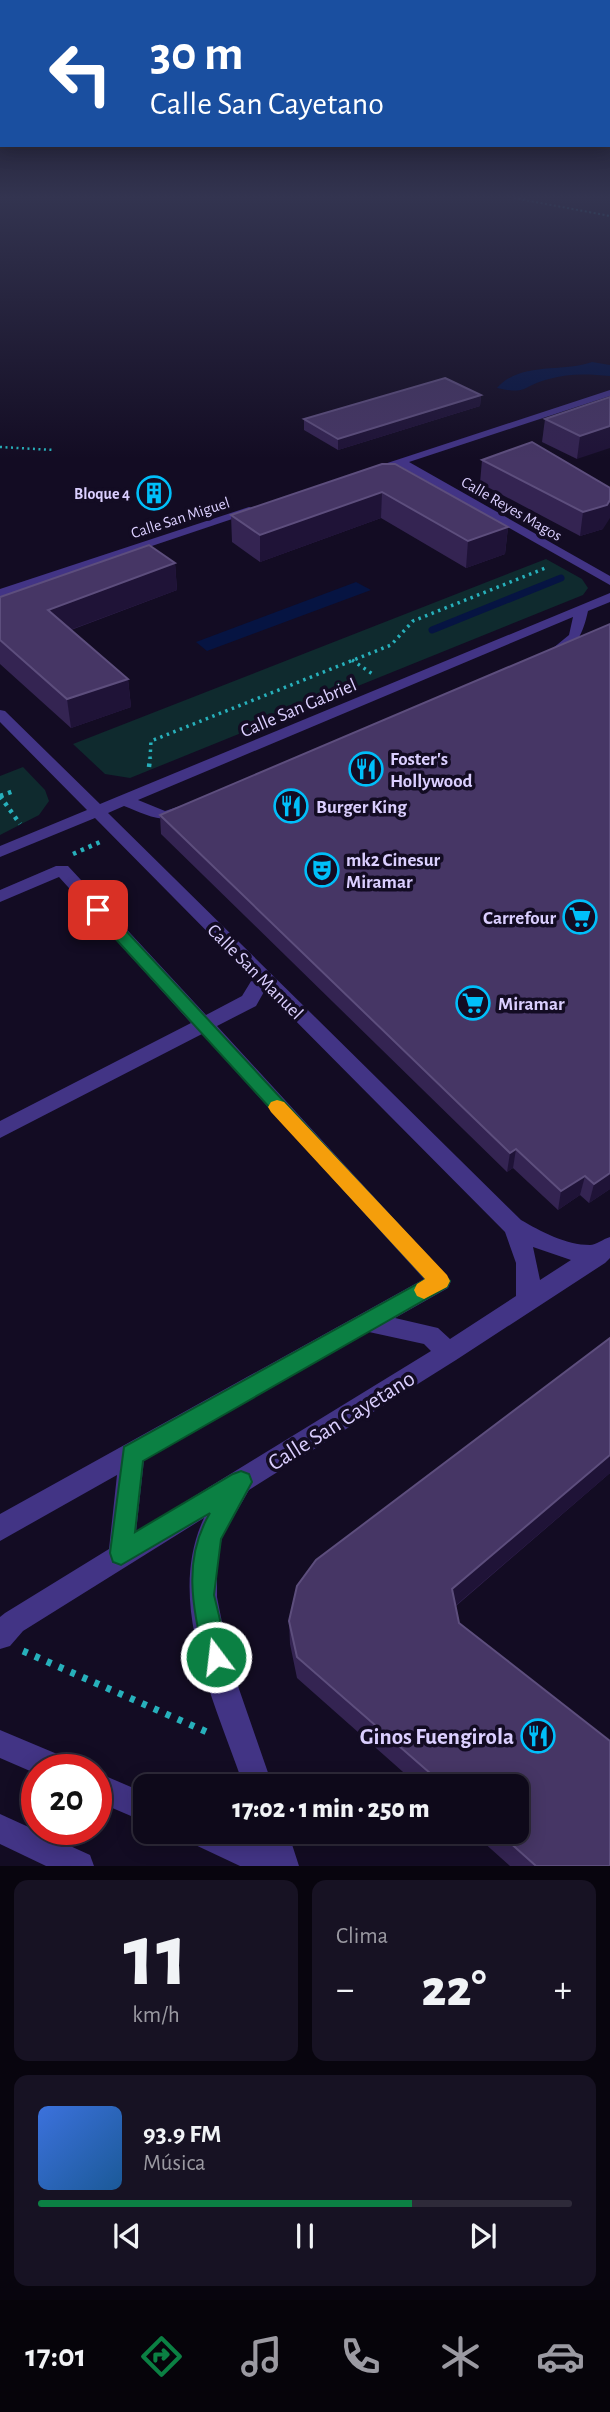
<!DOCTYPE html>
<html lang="es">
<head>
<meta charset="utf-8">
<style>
  body { margin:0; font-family:"Alegreya Sans",sans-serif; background:#171223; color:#f1f3f6; height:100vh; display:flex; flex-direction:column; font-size:26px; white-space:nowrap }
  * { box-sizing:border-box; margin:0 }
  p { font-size:23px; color:#9b9aa2 }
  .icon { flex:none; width:38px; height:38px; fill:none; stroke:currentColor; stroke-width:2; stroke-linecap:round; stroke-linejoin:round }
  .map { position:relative; height:1866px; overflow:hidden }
  .details { display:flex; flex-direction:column; gap:14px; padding:14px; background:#08050e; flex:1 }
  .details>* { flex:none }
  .guide { position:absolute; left:0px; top:0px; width:611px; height:147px; box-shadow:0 4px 18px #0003,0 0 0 2px #2e2a39; background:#1a4fa0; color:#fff; overflow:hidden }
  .speed { position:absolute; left:21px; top:1754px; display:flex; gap:14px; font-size:35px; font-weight:700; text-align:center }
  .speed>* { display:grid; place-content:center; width:91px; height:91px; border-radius:50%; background:#0e091a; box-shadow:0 4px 18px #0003,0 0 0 2px #2e2a39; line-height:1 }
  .speed .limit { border:10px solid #d22; background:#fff; color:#111 }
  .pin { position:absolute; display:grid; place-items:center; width:60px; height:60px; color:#fff; margin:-30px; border-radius:14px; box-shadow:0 4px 10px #0006 }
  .me { position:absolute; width:77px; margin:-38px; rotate:345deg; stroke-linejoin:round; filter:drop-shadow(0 0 5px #0008) }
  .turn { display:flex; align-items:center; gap:24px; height:147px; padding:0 35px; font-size:32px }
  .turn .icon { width:91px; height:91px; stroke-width:2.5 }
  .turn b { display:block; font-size:49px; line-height:60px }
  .big { font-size:52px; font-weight:800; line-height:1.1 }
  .details .widget { flex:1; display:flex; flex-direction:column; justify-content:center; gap:10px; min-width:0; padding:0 24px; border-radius:14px; background:#171223 }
  .details .dial { align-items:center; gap:0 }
  .dial b { font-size:91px; line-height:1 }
  .song { display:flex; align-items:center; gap:21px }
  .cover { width:84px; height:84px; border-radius:10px; background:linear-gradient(135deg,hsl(220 70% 55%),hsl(210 70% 35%)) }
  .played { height:7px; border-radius:4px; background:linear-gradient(90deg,#0b8043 70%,#2e2a39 70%) }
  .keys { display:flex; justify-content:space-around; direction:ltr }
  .heat { display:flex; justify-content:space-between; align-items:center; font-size:38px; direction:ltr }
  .details .tiles { flex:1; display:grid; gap:14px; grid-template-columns:1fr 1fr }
  .widget:last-child { grid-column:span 2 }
  .trip { position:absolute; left:133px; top:1774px; width:396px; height:70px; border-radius:14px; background:#0e091a; box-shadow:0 4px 18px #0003,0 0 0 2px #2e2a39; font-weight:800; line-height:70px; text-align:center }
  .menu { display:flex; height:112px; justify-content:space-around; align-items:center; background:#06040a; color:#9b9aa2 }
  .menu .icon { width:49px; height:49px }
  .menu .current { color:#0b8043 }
  .menu b { font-size:32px; color:#f1f3f6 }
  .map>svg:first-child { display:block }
  .green { fill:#0f2a2e }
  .water { fill:#061442 }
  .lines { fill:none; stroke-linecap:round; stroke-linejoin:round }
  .stream { stroke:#061442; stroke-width:7 }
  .path-far4 { stroke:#27b0bb; stroke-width:2; stroke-dasharray:2 2.5; stroke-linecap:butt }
  .path-far3 { stroke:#27b0bb; stroke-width:2.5; stroke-dasharray:2 3.5; stroke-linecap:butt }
  .path-far2 { stroke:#27b0bb; stroke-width:3.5; stroke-dasharray:2.5 4.5; stroke-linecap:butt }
  .path-far1 { stroke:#27b0bb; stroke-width:4.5; stroke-dasharray:3.5 5; stroke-linecap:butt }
  .path { stroke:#27b0bb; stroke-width:7; stroke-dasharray:5 8; stroke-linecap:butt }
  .minor { fill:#423485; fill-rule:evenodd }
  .wall { fill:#342452 }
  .shaded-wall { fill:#1f1337 }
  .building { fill:#463665; stroke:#5d4e7d; stroke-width:2 }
  .route { fill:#0b8043; stroke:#07532c; stroke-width:2 }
  .slow { fill:#f59e0b }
  .labels { text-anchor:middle; stroke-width:7; stroke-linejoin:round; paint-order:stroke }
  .far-poi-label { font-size:16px; font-weight:bold; fill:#dbcfff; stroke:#130c23; text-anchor:end }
  .far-street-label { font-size:16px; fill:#dbcfff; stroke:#130c23 }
  .street-label { font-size:19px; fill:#dbcfff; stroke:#130c23 }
  .poi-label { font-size:19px; font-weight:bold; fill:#dbcfff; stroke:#130c23; text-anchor:start }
  .near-street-label { font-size:23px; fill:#dbcfff; stroke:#130c23 }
  .near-poi-label { font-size:23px; font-weight:bold; fill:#dbcfff; stroke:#130c23; text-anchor:end }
</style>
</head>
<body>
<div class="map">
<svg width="610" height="1866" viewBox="0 0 610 1866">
  <rect width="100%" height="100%" fill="#130c23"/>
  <g class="green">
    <polygon points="546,559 582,579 588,588 583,595 130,778 105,774 73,744"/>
    <polygon points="23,767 45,790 49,801 39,815 0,835 0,776"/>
  </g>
  <g class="water">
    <path d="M592 362 610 365V376C589 374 569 373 549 379 521 386 529 395 497 388 521 361 562 373 592 362Z"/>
    <polygon points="356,582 371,590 207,651 196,642"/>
  </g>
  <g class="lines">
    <polyline class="stream" points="432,630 561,578"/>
    <polyline class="path-far4" points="514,198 610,216"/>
    <polyline class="path-far3" points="0,447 54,450"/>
    <g class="path-far2">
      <polyline points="352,660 374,675"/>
      <polyline points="150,759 151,741 391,645 413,621 548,567"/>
    </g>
    <g class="path-far1">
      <polyline points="149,767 150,758"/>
      <polyline points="0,796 20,824"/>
      <polyline points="0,796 14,791"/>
      <polyline points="73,854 100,842"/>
    </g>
    <polyline class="path" points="23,1651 207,1732"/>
    <g class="minor">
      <polygon points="610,390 610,396 409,462 610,576 610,585 398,465 369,474 363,471"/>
      <polygon points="249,507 259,510 0,597 0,589"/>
      <path d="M610 593V602L588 611C583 633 577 649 554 657L547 653 569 635 573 617 138 800 165 811 183 805 189 807 191 810C171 829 145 814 124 806L108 813 521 1220C540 1231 566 1245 590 1245 596 1245 603 1239 610 1237V1258L605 1263 456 1360 249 1490 222 1537 217 1566V1597L230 1663 273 1787H244C217 1706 164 1603 204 1518L23 1631 10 1646 0 1649V1617L5 1613 109 1549 117 1475 0 1541V1514L424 1279 202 1034 0 1138V1121L191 1023 59 877 0 902V890L56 866H68L206 1015 242 996 253 978 95 818 0 857V846L87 810 0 722V710L5 711 100 804ZM265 990 505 1232 516 1263V1296L450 1339 438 1328 395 1318 448 1288 451 1281 217 1026 256 1006ZM533 1247 571 1260 540 1280ZM369 1332 424 1344 431 1351 136 1532 144 1460Z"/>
      <polygon points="0,1730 69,1759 73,1769 37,1769 37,1774 0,1758"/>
      <polygon points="96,1772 145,1793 145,1822 96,1801"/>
      <polygon points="0,1814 90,1855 94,1866 46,1866 0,1844"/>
      <polygon points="184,1832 233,1832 263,1846 258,1832 288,1832 299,1866 240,1866 189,1842"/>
    </g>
  </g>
  <g class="wall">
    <polygon points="481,395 480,406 338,450 304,430 304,419"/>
    <polygon points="610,397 577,459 542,442 545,419"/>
    <polygon points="532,442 603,529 580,536 480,483 482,460"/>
    <polygon points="382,464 508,527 505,554 466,568 381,518 260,562 232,542 231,515"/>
    <polygon points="175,563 177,590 71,630 128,679 131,707 71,728 0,664 0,597"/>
    <polygon points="160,815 610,1189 589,1203 580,1195 558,1210 513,1168 507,1172 161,834"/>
    <polygon points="610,1338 610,1473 456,1606 459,1623 610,1866 510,1866 472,1832 516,1832 516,1787 420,1787 297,1678 290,1644 289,1621"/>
  </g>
  <g class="shaded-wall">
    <polygon points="481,395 480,406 338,450 338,439"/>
    <polygon points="610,426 610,448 577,459 580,436"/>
    <polygon points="382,492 381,518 260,562 260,535"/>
    <polygon points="610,500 610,518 603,529 580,536 583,512"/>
    <polygon points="508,527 505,554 466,568 468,541"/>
    <polygon points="175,563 177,590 51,637 48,610"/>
    <polygon points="128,679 131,707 71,728 67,699"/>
    <polygon points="516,1149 513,1168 507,1172 510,1153"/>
    <polygon points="610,1173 610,1189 589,1203 594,1184"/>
    <polygon points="585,1176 580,1195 558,1210 561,1191"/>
    <polygon points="610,1455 610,1473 448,1612 452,1589"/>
  </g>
  <g class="building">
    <polygon points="445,378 481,395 338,439 304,419"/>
    <polygon points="610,397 610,426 580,436 545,419"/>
    <polygon points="532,442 610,488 610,500 607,505 583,512 482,460"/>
    <polygon points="382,464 395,464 508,527 468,541 382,492 260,535 231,515"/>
    <polygon points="149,545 175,563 48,610 128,679 67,699 0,640 0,597"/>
    <polygon points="610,624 610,1173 594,1184 585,1176 561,1191 516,1149 510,1153 160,815"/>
    <polygon points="610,1338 610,1455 452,1589 459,1623 610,1741 610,1866 536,1866 498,1832 516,1832 516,1787 446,1787 297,1657 289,1621 297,1586 316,1560"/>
  </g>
  <linearGradient id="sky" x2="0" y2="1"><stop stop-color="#0a0713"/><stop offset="0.43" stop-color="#333450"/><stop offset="1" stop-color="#333450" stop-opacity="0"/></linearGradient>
  <rect width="610" height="459" fill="url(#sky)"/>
  <path class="route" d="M98 904 103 906 450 1281 447 1287 143 1461 135 1532 233 1474 241 1471 249 1474 252 1482 221 1539 214 1595 229 1657 225 1666 216 1669 208 1666 204 1657C193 1607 182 1560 210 1513L121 1565 113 1562 110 1553 124 1447 426 1279 92 913V906Z"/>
  <polygon class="slow" points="277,1100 284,1102 447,1275 450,1281 447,1287 424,1299 417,1296 414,1290 417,1284 425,1279 271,1112 268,1107 271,1102"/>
  <defs>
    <symbol id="building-ring" viewBox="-11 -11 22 22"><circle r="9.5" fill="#130c23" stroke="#00bffa" stroke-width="1.5"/><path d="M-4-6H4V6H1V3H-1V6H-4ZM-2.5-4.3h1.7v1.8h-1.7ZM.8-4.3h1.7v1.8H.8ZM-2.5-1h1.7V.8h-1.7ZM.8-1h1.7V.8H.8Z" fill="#00bffa"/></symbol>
    <symbol id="restaurant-ring" viewBox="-11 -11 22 22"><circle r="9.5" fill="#130c23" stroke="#00bffa" stroke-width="1.5"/><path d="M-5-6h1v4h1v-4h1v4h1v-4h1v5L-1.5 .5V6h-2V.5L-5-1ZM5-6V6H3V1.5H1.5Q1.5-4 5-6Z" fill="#00bffa"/></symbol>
    <symbol id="theatre-ring" viewBox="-11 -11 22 22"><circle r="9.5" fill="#130c23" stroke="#00bffa" stroke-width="1.5"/><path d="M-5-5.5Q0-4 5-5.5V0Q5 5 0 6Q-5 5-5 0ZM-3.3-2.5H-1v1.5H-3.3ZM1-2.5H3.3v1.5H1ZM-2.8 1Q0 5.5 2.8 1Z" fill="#00bffa"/></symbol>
    <symbol id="supermarket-ring" viewBox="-11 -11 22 22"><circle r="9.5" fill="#130c23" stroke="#00bffa" stroke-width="1.5"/><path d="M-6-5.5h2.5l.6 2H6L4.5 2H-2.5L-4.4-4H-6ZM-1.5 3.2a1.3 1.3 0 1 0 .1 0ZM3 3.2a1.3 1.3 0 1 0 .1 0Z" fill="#00bffa"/></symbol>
  </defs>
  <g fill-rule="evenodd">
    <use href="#building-ring" x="135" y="474" width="38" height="38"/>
    <use href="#restaurant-ring" x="347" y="750" width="38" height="38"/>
    <use href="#restaurant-ring" x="272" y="787" width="38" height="38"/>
    <use href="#theatre-ring" x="303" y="851" width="38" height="38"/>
    <use href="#supermarket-ring" x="561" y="898" width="38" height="38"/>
    <use href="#supermarket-ring" x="454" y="984" width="38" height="38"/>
    <use href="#restaurant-ring" x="519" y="1717" width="38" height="38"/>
  </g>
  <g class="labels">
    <g class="far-poi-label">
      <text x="130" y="499">Bloque 4</text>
    </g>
    <g class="far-street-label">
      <text transform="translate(512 508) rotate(30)" y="6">Calle Reyes Magos</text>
      <text transform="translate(180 517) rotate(-18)" y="6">Calle San Miguel</text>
    </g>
    <g class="street-label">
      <text transform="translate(298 707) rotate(-23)" y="7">Calle San Gabriel</text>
      <text transform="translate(256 971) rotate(45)" y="7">Calle San Manuel</text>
    </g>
    <g class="poi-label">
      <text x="390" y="765">Foster's<tspan x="390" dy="22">Hollywood</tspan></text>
      <text x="316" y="813">Burger King</text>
      <text x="346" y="866">mk2 Cinesur<tspan x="346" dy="22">Miramar</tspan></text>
      <text x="556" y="924" text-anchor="end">Carrefour</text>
      <text x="498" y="1010">Miramar</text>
    </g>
    <g class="near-street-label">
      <text transform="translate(341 1420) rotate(-32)" y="8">Calle San Cayetano</text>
    </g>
    <g class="near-poi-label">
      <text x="514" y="1744">Ginos Fuengirola</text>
    </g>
  </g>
</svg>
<div class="speed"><div class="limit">20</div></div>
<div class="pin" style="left:98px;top:910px;background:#d93025"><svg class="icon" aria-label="arrive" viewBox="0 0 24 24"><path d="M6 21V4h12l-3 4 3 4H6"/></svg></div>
<svg class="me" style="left:216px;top:1657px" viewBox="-20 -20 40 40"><circle r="17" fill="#0b8043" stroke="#fff" stroke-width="3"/><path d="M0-11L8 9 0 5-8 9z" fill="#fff"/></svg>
<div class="trip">17:02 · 1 min · 250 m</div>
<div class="guide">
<div class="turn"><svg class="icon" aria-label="left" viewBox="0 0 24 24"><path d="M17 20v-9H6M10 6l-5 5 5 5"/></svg><div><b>30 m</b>Calle San Cayetano</div></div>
</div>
</div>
<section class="details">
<div class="tiles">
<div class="widget dial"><b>11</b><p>km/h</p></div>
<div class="widget"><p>Clima</p>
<div class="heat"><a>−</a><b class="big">22°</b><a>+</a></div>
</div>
<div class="widget">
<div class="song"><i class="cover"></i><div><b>93.9 FM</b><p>Música</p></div></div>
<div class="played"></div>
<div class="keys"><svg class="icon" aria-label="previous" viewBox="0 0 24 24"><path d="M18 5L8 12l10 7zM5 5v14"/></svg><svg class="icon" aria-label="pause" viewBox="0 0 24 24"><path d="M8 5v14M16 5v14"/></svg><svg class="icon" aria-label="next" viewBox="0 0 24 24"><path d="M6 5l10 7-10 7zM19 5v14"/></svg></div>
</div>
</div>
</section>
<nav class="menu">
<b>17:01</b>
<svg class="icon current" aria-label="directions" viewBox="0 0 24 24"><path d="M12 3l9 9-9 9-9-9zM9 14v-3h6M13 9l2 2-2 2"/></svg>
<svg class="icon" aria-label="music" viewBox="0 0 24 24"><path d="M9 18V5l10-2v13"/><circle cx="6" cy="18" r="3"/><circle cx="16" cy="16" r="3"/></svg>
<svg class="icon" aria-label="phone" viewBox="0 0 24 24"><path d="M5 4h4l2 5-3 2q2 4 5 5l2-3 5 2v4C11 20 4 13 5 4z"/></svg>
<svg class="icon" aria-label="climate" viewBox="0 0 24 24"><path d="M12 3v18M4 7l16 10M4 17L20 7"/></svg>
<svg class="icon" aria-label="car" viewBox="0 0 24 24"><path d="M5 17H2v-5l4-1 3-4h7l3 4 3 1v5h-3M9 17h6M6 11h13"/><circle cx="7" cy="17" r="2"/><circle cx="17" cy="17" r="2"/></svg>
</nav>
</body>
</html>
